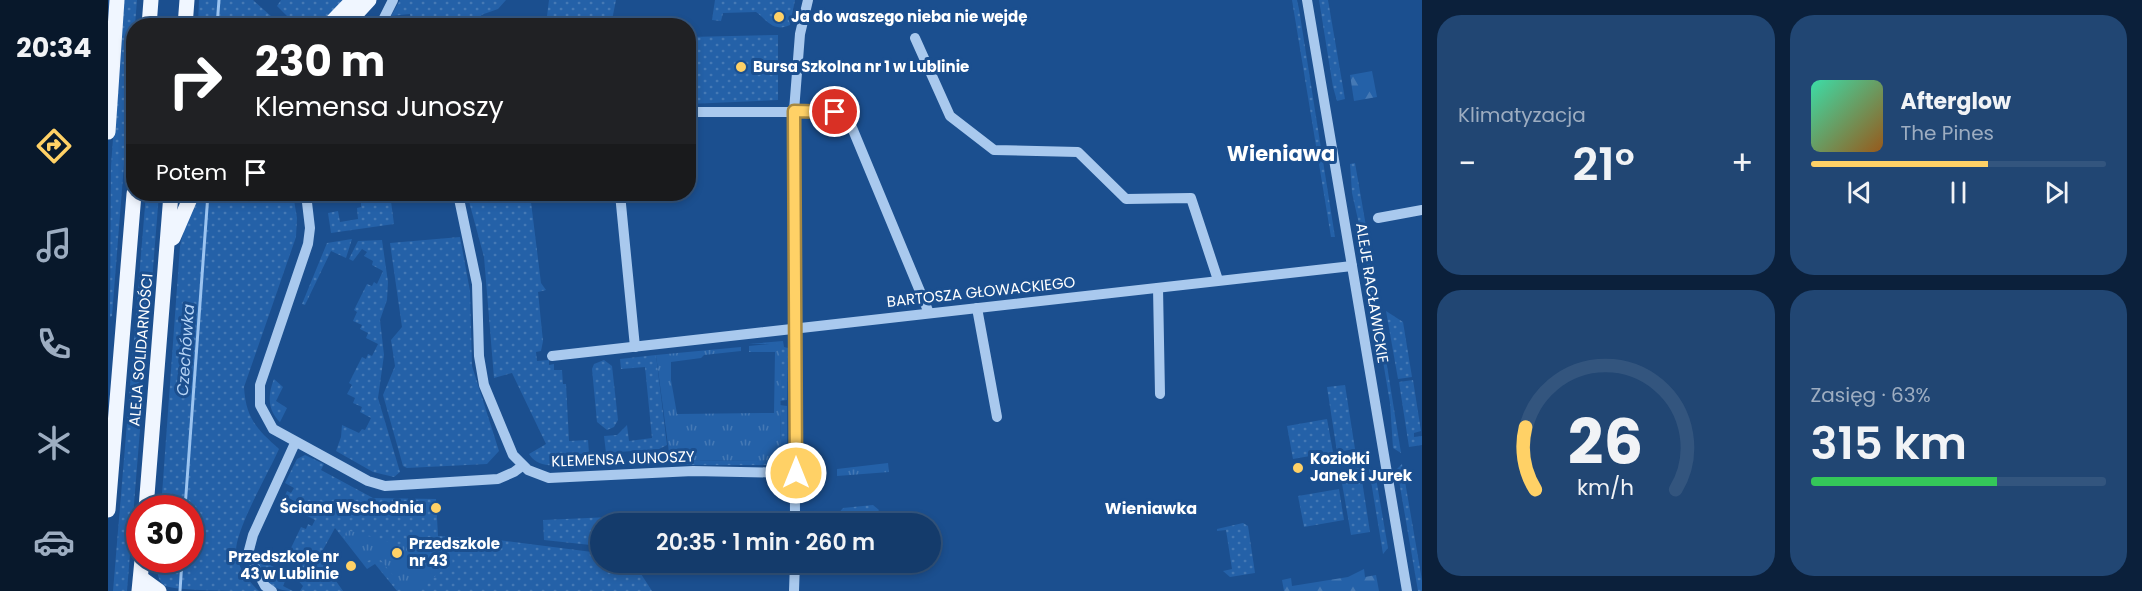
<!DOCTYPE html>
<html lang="pl">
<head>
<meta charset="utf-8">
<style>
  body { margin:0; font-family:Poppins,sans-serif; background:#214673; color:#f1f3f6; height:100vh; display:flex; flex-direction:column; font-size:22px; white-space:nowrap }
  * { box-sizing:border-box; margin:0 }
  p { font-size:20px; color:#9dadc1 }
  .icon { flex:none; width:33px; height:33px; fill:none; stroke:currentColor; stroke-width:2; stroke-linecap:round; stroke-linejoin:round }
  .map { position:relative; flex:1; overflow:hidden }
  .drawer { display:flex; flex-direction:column; gap:15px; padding:15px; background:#0b203b; width:720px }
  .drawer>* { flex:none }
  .hud { position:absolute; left:18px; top:18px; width:570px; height:183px; border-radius:24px; box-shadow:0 3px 9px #0003,0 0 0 2px #33557e; background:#202124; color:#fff; overflow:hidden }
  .speed { position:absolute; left:18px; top:495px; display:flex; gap:12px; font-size:30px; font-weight:700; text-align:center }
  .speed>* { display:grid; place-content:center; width:78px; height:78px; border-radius:50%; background:#143b6b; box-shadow:0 3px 9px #0003,0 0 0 2px #33557e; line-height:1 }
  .speed .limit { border:9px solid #d22; background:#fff; color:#111 }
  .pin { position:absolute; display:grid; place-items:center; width:51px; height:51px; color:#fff; margin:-26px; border:3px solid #fff; border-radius:50%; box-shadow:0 2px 6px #0007 }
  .me { position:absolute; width:66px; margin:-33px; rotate:0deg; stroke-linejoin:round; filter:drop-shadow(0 0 4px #0008) }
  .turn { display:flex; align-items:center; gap:21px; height:126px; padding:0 30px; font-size:27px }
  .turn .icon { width:78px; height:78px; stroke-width:2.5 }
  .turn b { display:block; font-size:42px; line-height:51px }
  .then { display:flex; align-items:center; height:57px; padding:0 30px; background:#0003; gap:12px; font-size:22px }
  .big { font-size:45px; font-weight:600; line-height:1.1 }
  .drawer .widget { flex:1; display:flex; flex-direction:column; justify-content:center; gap:9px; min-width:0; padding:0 21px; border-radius:24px; background:#214673 }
  .drawer .dial { align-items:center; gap:0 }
  .dial svg { height:156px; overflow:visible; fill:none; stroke:#33557e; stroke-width:7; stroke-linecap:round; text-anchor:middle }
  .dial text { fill:#f1f3f6; stroke:none }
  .song { display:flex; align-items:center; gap:18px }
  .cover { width:72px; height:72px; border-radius:9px; background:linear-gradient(135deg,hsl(160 70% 55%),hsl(30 70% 35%)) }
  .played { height:6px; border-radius:3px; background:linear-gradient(90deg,#ffd166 60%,#33557e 60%) }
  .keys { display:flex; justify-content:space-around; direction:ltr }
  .heat { display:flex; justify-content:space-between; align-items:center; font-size:33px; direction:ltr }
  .charge { height:9px; border-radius:4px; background:linear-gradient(90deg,#34c759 63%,#33557e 0) }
  .drawer .tiles { flex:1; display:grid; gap:15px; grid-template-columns:repeat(2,1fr) }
  .trip { position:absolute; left:482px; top:513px; width:351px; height:60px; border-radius:30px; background:#143b6b; box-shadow:0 3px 9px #0003,0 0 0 2px #33557e; font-weight:600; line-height:60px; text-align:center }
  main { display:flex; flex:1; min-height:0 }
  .dock { display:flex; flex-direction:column; width:108px; justify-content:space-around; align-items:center; background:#08182b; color:#9dadc1 }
  .dock .icon { width:42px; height:42px }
  .dock .on { color:#ffd166 }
  .dock b { font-size:27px; color:#f1f3f6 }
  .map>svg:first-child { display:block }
  .grass { fill:url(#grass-dots) }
  .forest { fill:url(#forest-firs) }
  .park { fill:url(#park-tufts) }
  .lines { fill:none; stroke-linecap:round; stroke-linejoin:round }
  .stream { stroke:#9cc4f0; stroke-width:3 }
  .minor { stroke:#a9c9ee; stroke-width:10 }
  .major { stroke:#f0f6ff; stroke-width:15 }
  .route-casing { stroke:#a68842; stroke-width:15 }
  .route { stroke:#ffd166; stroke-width:10 }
  .poi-dot { fill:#ffd166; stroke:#1b4f8f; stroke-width:2 }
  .labels { text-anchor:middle; stroke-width:6; stroke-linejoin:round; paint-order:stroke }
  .poi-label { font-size:15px; font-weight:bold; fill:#fff; stroke:#1b4f8f; text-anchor:start }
  .street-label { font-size:15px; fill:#fff; stroke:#1b4f8f }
  .water-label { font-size:16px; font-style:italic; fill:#b5d3f5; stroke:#1b4f8f }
  .neighbourhood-label { font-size:16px; font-weight:bold; fill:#fff; stroke:#1b4f8f }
  .district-label { font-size:21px; font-weight:bold; fill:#fff; stroke:#1b4f8f }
</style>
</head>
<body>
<main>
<nav class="dock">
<b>20:34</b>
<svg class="icon on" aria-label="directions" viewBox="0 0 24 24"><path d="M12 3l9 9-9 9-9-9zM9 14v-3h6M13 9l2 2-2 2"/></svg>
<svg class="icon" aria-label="music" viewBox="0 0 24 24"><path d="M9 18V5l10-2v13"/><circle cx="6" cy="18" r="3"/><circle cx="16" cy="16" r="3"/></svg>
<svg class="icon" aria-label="phone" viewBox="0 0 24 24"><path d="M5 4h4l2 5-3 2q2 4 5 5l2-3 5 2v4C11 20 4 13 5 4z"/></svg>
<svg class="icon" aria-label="climate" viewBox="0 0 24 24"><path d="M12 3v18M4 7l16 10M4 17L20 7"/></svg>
<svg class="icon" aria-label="car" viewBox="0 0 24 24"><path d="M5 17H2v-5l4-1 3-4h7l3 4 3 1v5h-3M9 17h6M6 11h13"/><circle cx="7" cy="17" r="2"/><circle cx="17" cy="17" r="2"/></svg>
</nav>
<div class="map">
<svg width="1314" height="591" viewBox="0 0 1314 591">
  <defs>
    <pattern id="grass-dots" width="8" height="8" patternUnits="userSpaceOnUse" patternTransform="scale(1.5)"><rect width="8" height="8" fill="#2461a8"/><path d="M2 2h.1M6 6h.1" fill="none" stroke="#4579b5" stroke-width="1.8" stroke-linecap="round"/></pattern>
    <pattern id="forest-firs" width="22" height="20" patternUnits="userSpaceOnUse" patternTransform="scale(1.5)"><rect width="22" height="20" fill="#2461a8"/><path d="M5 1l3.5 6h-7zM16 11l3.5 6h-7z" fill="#4579b5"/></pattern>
    <pattern id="park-tufts" width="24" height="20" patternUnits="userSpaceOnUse" patternTransform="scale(1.5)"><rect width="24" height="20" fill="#2461a8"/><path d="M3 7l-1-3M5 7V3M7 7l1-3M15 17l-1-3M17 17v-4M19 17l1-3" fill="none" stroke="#4579b5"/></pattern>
  </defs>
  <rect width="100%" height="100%" fill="#1b4f8f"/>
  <g class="grass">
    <polygon points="15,0 29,0 4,316 2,317 3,166"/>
    <polygon points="91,0 145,0 173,25 90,25"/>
    <polygon points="173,0 237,0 212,25 188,25 169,6"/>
    <polygon points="292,0 398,0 390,9 373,15 377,25 304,26 302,14 283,16"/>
    <polygon points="441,0 508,0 503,25 421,25 421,22 438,24"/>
    <path d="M607 0H687L682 25C665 33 658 19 648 12L615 13 613 21 604 20Z"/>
    <polygon points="1184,0 1189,0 1191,9 1227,237 1223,237"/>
    <polygon points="1211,0 1220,0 1237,99 1229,101 1225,87"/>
    <polygon points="670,35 670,100 581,104 581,37"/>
    <polygon points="1247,163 1259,232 1253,233 1244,193 1242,164"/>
    <polygon points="38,194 51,194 19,591 5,591"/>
    <path d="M90 194H185L189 218 188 237 136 387C138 419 149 429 171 449 161 472 127 530 128 552 129 567 141 582 151 591 131 591 71 591 57 586 48 579 49 570 50 560H82V508H53L72 246 78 222Z"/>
    <polygon points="252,194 282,194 286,224 223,233 220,213 230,211 232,222 250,219 249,208 253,207 253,202 257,201 256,195"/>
    <path d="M359 194H422L433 283 438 290 430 292 435 341 433 351 428 352 429 361 441 360V365L446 364V370H454L455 384H458L461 441 480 440 481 453 451 456V465C439 466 428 465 421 454L438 444 404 373 386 378 376 257Z"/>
    <polygon points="352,237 362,291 364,366 391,451 379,464 299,468 295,466 275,395 287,366 283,340 294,327 282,243"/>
    <polygon points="244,239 238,258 223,251 197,305 194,304 219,243"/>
    <polygon points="274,240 280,282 279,300 272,320 276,355 270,398 292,472 286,477 265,472 228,451 233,437 234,425 251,433 254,429 257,430 263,418 252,412 254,407 245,403 247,398 239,394 244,385 241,383 254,357 258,359 260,354 264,356 270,344 258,338 260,333 252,329 254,325 245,321 249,312 246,310 259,284 264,286 266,282 269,284 275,271 264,265 265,261 256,256 259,252 254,249 245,261 241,259 250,241"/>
    <polygon points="1260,247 1293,453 1285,448 1282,403 1256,248"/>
    <polygon points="1278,311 1295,322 1304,377 1290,379"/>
    <polygon points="675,341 676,347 680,348 679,400 672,401 672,344 641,344"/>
    <polygon points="548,355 559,445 551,449 498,453 496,436 509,435 519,425 521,441 544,438 537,367 513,369 512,359"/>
    <polygon points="496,360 504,366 510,420 506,427 499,430 489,422 484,369 486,364"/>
    <path d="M166 379 175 387 168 401 179 408 172 422C159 410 160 394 166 379Z"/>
    <polygon points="1305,380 1313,431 1306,433 1306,437 1314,436 1314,445 1301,447 1291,382"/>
    <polygon points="1237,385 1247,449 1229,452 1219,387"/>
    <polygon points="672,405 679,406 679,460 674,465 564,465 562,460 668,461 668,455 673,453"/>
    <polygon points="1219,419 1225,452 1185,459 1179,426"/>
    <polygon points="197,455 216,464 213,470 265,498 328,499 330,536 383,539 492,553 492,562 526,563 544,591 289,591 267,564 259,569 227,528 211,557 235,591 192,591 195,586 188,578 194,568 185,563 189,557 183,548 193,527 198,529 200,524 204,526 207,520 192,512 194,505 177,496 179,491 183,493 186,488 177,483 189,459"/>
    <polygon points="1294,464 1314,580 1314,591 1310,591 1289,469"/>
    <polygon points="1252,468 1262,532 1243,535 1232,472"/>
    <polygon points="1261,469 1267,472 1280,548 1275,554"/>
    <polygon points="1231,489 1236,520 1196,527 1190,496"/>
    <polygon points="765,505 771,510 766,517 735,520 730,514 735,508"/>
    <polygon points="524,516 524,523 492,524 492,546 436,540 435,520"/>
    <polygon points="1135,523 1140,526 1147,573 1122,577 1115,571 1124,569 1118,530 1109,531 1109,529"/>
    <path d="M150 559 180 574 175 586 185 591C164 591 159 582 149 564Z"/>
  </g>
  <g class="forest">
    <polygon points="1264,71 1269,97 1246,101 1242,75"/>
    <polygon points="1256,569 1257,577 1268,575 1271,591 1176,591 1174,580 1183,578 1184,586 1240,577"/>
  </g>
  <g class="park">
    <polygon points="672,343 673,454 668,455 668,461 562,460 548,355 633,347 633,351 596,355 593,358 563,362 563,380 569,414 666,413 667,352 641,352 641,346"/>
    <polygon points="780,463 781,472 729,476 729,469"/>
    <polygon points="239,530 346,561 309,591 298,591 270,557 257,562 236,537"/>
  </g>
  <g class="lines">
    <g class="stream">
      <polyline points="109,26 111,0"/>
      <polyline points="77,508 100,194"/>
      <polyline points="72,591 74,560"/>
    </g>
    <g class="minor">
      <polyline points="1199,0 1299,591"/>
      <polyline points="272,26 285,0"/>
      <polyline points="807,38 842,116 886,150 970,152 1018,199 1083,198 1110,280"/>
      <polyline points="580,112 727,112 740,118 821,313"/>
      <polyline points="198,194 202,228 200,244 152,385 152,405 165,429 260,481 277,486 390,479 406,472 414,466"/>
      <polyline points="350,194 369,284 371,356 376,385 405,455 420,470 441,478 585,471 688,473"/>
      <polyline points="512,194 527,347"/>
      <polyline points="1270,218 1314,210"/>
      <polyline points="1050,288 1052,394"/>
      <polyline points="869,308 889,417"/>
      <polyline points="444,356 1244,266"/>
      <polyline points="687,524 686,111 692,34 700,0"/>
      <polyline points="164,591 157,586 140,554 145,535 187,443"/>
      <polyline points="686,591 687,562"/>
    </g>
    <g class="major">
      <polyline points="41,26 43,0"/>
      <polyline points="77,26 79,0"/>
      <polyline points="220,26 245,0"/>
      <polyline points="237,26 261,0"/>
      <polyline points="0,132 9,0"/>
      <polyline points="65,238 84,194"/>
      <polyline points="38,508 63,194"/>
      <polyline points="0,510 26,194"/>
      <polyline points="33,578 51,591"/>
      <polyline points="31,591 34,560"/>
    </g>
  </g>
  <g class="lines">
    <defs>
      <polyline id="route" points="688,473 686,111 727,112"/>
    </defs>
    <use href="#route" class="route-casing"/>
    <use href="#route" class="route"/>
  </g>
  <g class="poi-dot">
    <circle cx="671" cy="17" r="6"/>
    <circle cx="633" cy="67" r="6"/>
    <circle cx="1190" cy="468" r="6"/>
    <circle cx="328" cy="508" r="6"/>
    <circle cx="289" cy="553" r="6"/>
    <circle cx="243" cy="566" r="6"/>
  </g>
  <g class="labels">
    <g class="poi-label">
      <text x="683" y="22">Ja do waszego nieba nie wejdę</text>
      <text x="645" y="72">Bursa Szkolna nr 1 w Lublinie</text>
      <text x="1202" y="464">Koziołki<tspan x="1202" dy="17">Janek i Jurek</tspan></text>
      <text x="316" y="513" text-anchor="end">Ściana Wschodnia</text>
      <text x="301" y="549">Przedszkole<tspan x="301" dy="17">nr 43</tspan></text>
      <text x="231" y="562" text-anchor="end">Przedszkole nr<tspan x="231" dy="17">43 w Lublinie</tspan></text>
    </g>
    <g class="street-label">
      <text transform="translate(873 292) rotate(-6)" y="5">BARTOSZA GŁOWACKIEGO</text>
      <text transform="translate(1264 293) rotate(81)" y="5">ALEJE RACŁAWICKIE</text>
      <text transform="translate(33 350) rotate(-85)" y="5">ALEJA SOLIDARNOŚCI</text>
      <text transform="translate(515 459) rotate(-2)" y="5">KLEMENSA JUNOSZY</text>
    </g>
    <g class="water-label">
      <text transform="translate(77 350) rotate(-86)" y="6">Czechówka</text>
    </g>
    <g class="neighbourhood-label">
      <text x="1043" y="514">Wieniawka</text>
    </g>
    <g class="district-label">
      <text x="1173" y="161">Wieniawa</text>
    </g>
  </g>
</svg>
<div class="speed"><div class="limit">30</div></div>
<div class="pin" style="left:727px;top:112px;background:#d93025"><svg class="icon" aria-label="arrive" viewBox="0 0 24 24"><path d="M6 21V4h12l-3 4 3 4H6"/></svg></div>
<svg class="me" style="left:688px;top:473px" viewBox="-20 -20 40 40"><circle r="17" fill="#ffd166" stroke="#fff" stroke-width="3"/><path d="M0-11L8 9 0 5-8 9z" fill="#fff"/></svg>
<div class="trip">20:35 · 1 min · 260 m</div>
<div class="hud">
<div class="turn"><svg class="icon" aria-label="right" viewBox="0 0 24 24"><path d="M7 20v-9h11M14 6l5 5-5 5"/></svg><div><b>230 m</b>Klemensa Junoszy</div></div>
<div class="then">Potem<svg class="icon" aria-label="arrive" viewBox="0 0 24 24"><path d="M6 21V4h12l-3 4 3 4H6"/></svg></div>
</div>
</div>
<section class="drawer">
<div class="tiles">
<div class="widget"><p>Klimatyzacja</p>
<div class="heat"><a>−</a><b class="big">21°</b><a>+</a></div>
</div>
<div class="widget">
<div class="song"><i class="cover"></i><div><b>Afterglow</b><p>The Pines</p></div></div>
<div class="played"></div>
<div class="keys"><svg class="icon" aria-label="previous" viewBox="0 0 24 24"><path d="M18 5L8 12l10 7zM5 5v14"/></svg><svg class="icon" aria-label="pause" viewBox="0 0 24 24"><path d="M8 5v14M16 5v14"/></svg><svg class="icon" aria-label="next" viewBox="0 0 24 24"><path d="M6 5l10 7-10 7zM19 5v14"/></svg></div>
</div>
<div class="widget dial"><svg viewBox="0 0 100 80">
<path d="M14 69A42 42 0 1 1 86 69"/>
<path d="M14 69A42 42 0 0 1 9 37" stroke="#ffd166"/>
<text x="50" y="56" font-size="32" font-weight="700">26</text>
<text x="50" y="72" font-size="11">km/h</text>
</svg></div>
<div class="widget"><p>Zasięg · 63%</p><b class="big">315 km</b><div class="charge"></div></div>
</div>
</section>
</main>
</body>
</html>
